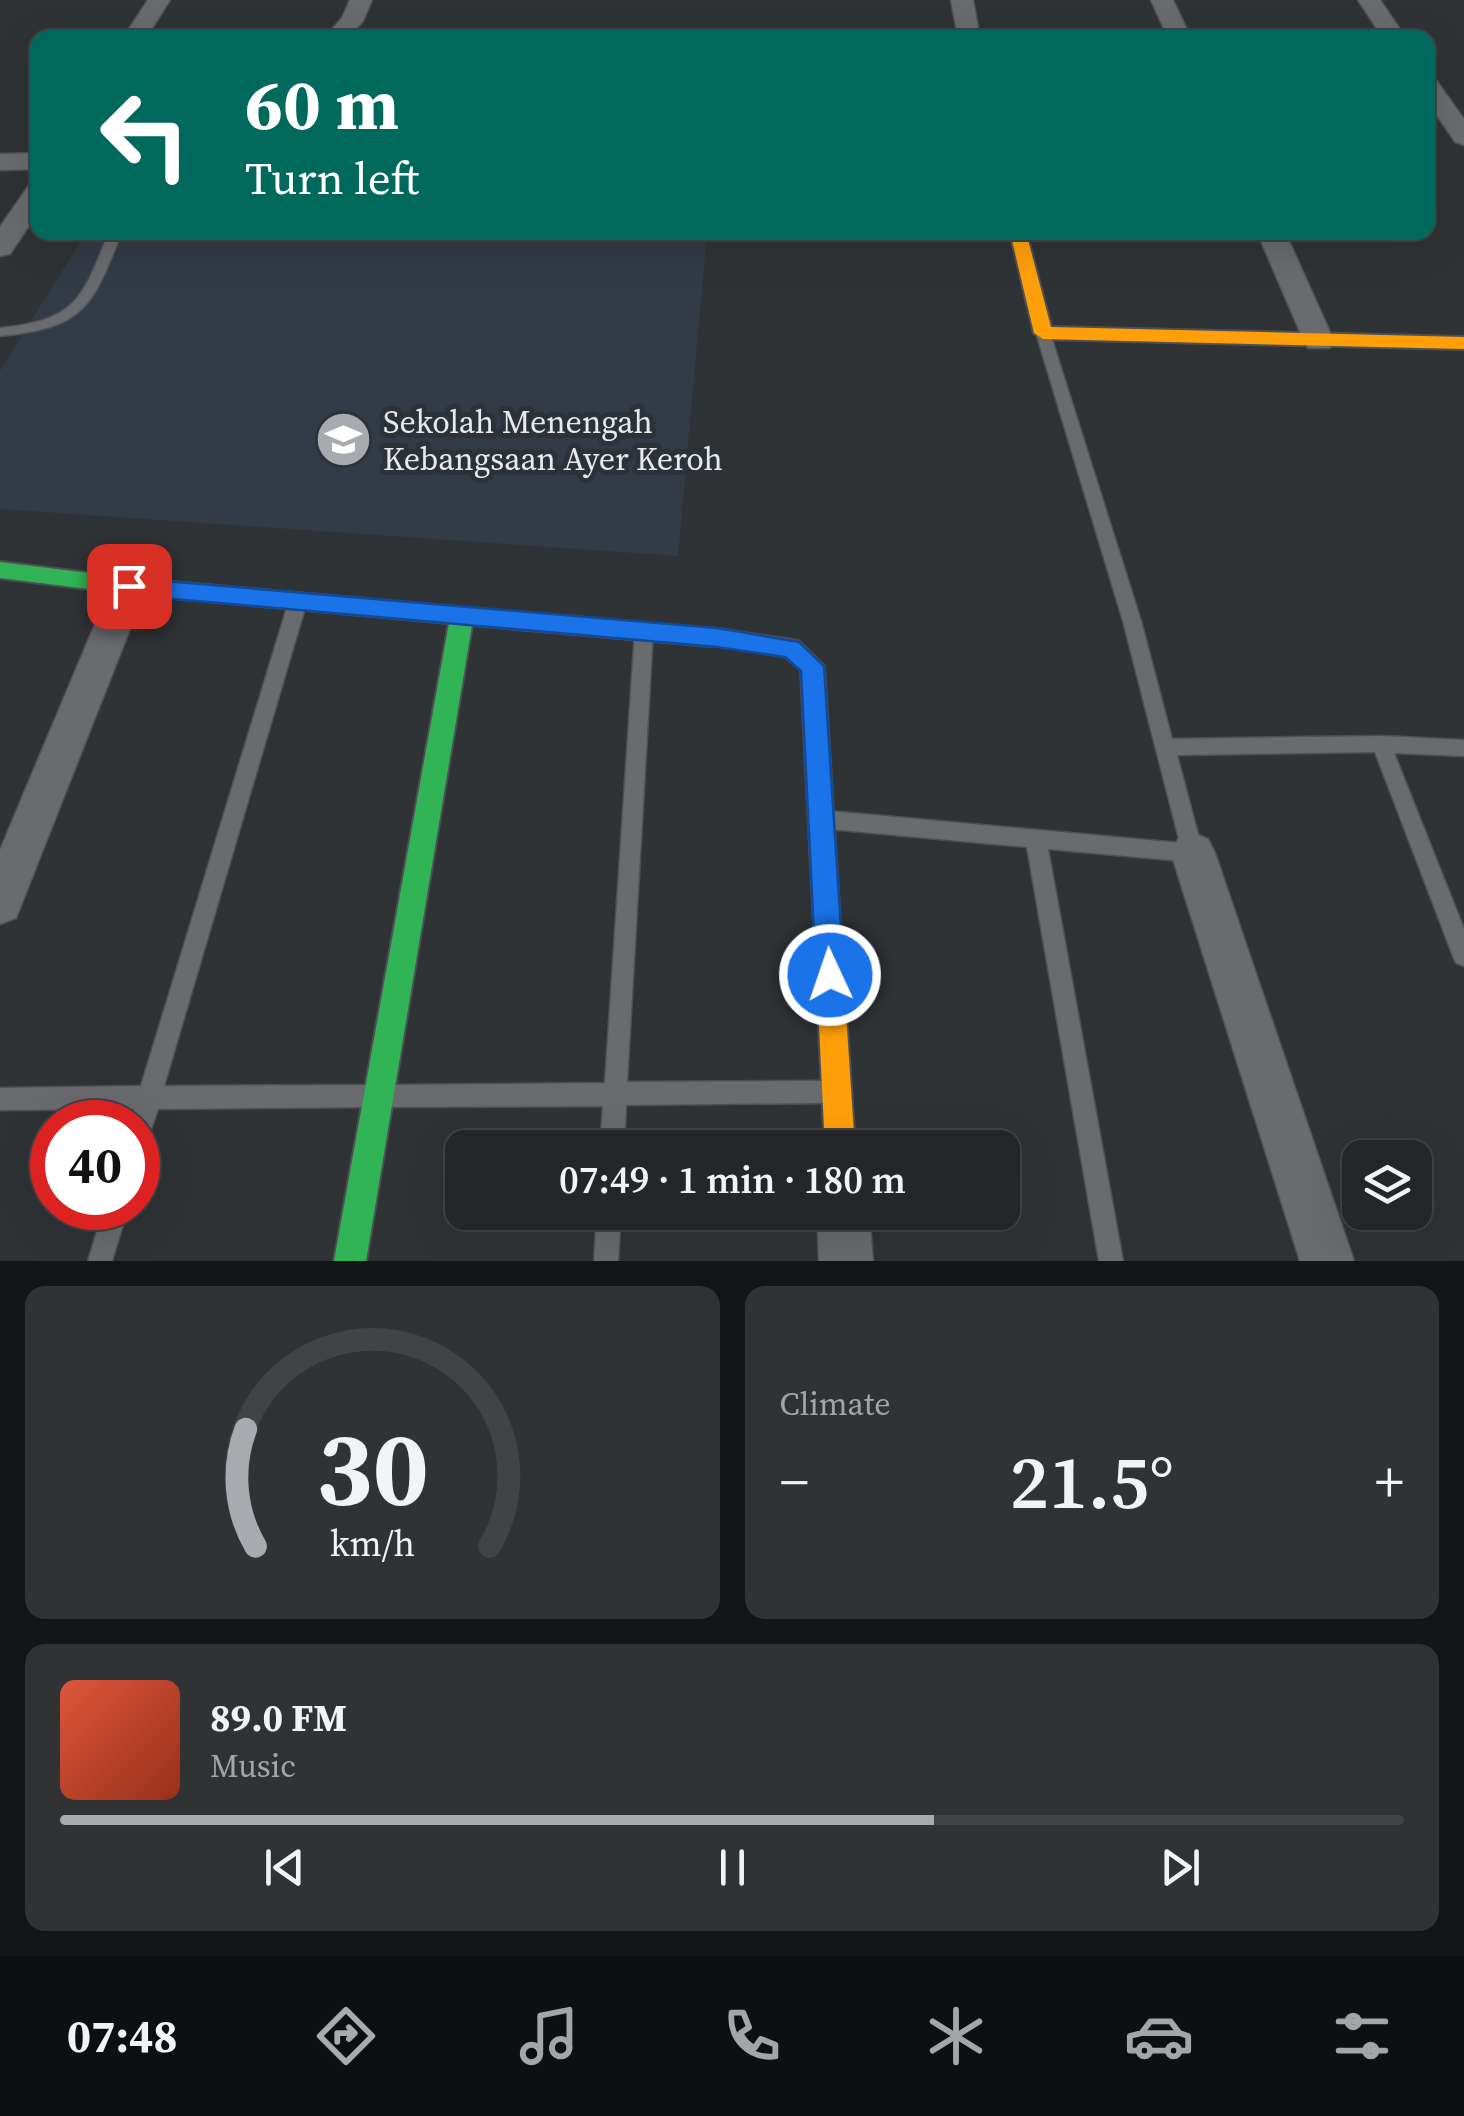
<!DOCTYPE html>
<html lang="en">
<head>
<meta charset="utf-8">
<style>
  body { margin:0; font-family:"Source Serif 4",serif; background:#303234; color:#f1f3f6; height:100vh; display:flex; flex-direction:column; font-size:38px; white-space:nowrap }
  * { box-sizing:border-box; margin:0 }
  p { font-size:32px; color:#a3a5a8 }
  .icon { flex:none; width:55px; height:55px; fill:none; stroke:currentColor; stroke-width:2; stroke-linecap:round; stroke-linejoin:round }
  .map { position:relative; height:1261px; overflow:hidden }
  .drawer { display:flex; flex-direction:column; gap:25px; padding:25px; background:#141516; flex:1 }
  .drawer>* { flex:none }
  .banner { position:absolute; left:30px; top:30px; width:1405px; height:210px; border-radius:20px; box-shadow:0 10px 40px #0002,0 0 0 2px #414345; background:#00695c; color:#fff; overflow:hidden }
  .fabs { position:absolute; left:1342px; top:1140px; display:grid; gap:20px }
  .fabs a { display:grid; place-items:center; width:90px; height:90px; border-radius:20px; background:#242628; box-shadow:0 10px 40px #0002,0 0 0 2px #414345; font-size:50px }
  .speed { position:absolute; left:30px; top:1100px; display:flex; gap:20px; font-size:50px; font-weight:700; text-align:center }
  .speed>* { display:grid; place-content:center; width:130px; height:130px; border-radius:50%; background:#242628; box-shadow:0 10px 40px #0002,0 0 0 2px #414345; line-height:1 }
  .speed .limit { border:15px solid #d22; background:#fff; color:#111 }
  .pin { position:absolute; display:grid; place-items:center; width:85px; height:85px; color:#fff; margin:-42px; border-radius:20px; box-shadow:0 5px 15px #0006 }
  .me { position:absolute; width:110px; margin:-55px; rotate:357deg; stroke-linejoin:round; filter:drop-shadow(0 0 8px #0008) }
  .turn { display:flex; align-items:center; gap:35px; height:210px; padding:0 50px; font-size:45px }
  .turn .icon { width:130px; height:130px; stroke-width:2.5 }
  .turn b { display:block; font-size:70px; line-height:85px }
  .big { font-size:75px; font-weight:600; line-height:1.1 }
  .drawer .card { flex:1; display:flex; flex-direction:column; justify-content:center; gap:15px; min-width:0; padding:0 35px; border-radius:20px; background:#303234 }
  .drawer .dial { align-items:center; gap:0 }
  .dial svg { height:260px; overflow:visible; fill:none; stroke:#414345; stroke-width:7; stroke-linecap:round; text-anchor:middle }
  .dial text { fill:#f1f3f6; stroke:none }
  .song { display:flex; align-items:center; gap:30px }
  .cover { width:120px; height:120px; border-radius:15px; background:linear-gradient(135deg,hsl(10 70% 55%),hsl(10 70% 35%)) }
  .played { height:10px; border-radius:5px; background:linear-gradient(90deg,#a7aaae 65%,#414345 65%) }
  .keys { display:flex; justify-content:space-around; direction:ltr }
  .heat { display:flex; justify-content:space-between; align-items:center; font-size:55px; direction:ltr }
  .drawer .tiles { flex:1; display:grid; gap:25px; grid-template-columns:1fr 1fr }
  .card:last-child { grid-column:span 2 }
  .trip { position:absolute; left:445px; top:1130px; width:575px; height:100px; border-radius:20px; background:#242628; box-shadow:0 10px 40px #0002,0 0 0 2px #414345; font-weight:600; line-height:100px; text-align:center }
  .dock { display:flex; height:160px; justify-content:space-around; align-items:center; background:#0e0f10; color:#a3a5a8 }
  .dock .icon { width:70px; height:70px }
  .dock .current { color:#a7aaae }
  .dock b { font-size:45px; color:#f1f3f6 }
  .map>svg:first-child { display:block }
  .built { fill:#333b46 }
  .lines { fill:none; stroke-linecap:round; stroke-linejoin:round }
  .lane-casing { stroke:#4e5154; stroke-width:3 }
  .street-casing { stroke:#4e5154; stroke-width:3 }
  .fast-casing { stroke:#4e5154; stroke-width:4 }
  .slow-casing { stroke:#4e5154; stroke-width:4 }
  .jam-casing { stroke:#4e5154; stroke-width:4 }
  .lane { fill:#696b6e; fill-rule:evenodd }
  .street { fill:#696b6e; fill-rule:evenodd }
  .fast { fill:#30b455; fill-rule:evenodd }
  .slow { fill:#ff9f0a; fill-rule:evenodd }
  .jam { fill:#e5322d; fill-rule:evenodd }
  .route { fill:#1a73e8; stroke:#114b97; stroke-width:2.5 }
  .labels { text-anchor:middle; stroke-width:10; stroke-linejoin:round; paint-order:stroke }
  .poi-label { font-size:32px; fill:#e7eaef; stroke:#2d3239; text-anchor:start }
</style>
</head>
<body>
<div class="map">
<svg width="1464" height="1261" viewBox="0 0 1464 1261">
  <rect width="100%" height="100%" fill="#303336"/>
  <g class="built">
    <polygon points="725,28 724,37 575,37 609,30"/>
    <polygon points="86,233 707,233 678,556 0,509 0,371"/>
  </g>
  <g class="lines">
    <defs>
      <g id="lane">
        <path d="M109 232H122C92 307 85 328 0 336V328C77 320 82 299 109 232Z"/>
        <polygon points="1043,329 1050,333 1141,621 1172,739 1381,736 1464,740 1464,756 1394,753 1464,929 1464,966 1456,963 1453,956 1375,752 1177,755 1203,853 1200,860 1193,862 1048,849 1123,1261 1099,1261 1027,847 829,829 822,826 819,820 822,814 829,811 1180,843 1123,621 1036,333"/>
        <polygon points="298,594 304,596 307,601 164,1086 366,1085 374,1088 377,1096 374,1104 366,1107 158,1109 146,1144 138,1148 138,1122 130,1122 134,1109 0,1110 0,1088 141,1086 289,601 292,596"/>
        <polygon points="644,624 650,626 653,631 627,1082 826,1081 834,1084 837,1092 834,1100 826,1103 626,1105 624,1148 600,1148 603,1106 392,1107 384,1104 381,1096 384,1088 392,1085 605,1083 635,631 638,626"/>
        <polygon points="104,1208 128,1208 112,1261 88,1261"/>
        <polygon points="597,1212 621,1212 618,1261 594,1261"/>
      </g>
      <g id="street">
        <polygon points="148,0 170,0 146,38 123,38"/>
        <polygon points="350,0 372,0 363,21 348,38 324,38 342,18"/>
        <polygon points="951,0 973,0 980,38 958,38"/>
        <polygon points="1151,0 1173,0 1191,38 1168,38"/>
        <polygon points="1358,0 1380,0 1406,38 1383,38"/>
        <polygon points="1428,78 1436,80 1464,119 1464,145 1455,142 1428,102"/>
        <polygon points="38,153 38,169 0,170 0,154"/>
        <polygon points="38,183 38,212 10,254 0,256 0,227 29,185"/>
        <polygon points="1257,232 1285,232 1334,341 1330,348 1308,348 1304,341"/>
        <polygon points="129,572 142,576 147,586 22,903 16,918 0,924 0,850 111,586 116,576"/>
        <polygon points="1193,833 1208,839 1215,853 1354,1261 1300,1261 1171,853 1178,839"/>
        <polygon points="817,1212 869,1212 873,1261 819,1261"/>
      </g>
      <polygon id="fast" points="0,562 129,578 719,631 722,637 719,643 711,646 472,625 366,1261 334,1261 449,623 129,594 0,578"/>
      <g id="slow">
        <polygon points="1010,232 1026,232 1051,327 1464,337 1464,349 1043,339 1034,333"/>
        <polygon points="827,911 837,915 840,924 855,1148 825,1148 814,924 817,915"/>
      </g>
      <polygon id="jam" points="711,628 798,641 824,666 840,924 837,933 827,937 817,933 814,924 801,670 784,656 703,643 700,637 703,631"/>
    </defs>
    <use href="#lane" class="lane-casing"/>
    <use href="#street" class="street-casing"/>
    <use href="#fast" class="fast-casing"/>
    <use href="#slow" class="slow-casing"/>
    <use href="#jam" class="jam-casing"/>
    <use href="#lane" class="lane"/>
    <use href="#street" class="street"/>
    <use href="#fast" class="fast"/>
    <use href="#slow" class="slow"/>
    <use href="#jam" class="jam"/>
  </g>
  <polygon class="route" points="129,578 717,628 799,642 824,666 844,975 840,985 830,989 820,985 816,975 801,671 785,657 717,647 129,595 118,586"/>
  <defs>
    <symbol id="school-disc" viewBox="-11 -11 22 22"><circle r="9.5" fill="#a7aaae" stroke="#2d3239"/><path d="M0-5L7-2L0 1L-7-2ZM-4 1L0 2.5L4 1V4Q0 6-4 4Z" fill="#fff"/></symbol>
  </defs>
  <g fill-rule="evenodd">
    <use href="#school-disc" x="312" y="408" width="63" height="63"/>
  </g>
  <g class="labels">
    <g class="poi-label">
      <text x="383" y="433">Sekolah Menengah<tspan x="383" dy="37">Kebangsaan Ayer Keroh</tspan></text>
    </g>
  </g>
</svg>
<div class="fabs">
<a><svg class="icon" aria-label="layers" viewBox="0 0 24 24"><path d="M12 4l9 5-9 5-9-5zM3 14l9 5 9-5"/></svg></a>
</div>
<div class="speed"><div class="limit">40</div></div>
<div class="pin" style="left:129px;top:586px;background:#d93025"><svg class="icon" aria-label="arrive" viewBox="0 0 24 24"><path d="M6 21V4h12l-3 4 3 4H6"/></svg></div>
<svg class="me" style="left:830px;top:975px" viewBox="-20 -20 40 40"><circle r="17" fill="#1a73e8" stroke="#fff" stroke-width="3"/><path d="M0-11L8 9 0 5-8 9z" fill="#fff"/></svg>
<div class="trip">07:49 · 1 min · 180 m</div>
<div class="banner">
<div class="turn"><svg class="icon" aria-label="left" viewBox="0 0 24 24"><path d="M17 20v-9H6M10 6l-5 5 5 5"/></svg><div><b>60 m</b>Turn left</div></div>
</div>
</div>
<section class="drawer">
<div class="tiles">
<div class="card dial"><svg viewBox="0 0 100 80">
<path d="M14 69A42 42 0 1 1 86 69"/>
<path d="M14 69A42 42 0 0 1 11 33" stroke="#a7aaae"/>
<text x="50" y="56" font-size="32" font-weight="700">30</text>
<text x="50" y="72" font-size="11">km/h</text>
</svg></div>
<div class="card"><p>Climate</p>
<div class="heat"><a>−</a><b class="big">21.5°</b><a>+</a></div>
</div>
<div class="card">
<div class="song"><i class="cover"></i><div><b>89.0 FM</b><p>Music</p></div></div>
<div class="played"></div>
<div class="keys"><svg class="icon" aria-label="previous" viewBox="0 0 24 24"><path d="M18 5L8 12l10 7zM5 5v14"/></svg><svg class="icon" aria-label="pause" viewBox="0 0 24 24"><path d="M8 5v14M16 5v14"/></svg><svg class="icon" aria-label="next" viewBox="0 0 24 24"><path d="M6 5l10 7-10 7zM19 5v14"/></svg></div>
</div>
</div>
</section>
<nav class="dock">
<b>07:48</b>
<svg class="icon current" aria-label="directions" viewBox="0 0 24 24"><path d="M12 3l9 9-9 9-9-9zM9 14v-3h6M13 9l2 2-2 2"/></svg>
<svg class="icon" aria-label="music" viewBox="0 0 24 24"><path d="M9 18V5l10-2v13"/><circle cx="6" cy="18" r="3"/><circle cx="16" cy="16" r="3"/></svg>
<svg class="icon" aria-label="phone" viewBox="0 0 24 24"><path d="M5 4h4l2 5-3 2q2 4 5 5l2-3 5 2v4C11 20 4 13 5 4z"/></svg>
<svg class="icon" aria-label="climate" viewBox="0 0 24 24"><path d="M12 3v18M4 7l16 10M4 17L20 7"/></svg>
<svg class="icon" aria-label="car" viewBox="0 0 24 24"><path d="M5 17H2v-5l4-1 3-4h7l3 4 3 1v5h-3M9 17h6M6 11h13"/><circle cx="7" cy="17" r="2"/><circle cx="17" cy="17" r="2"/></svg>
<svg class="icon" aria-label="filters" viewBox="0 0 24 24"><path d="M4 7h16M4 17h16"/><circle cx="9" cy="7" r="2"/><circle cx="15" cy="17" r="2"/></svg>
</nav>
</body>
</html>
